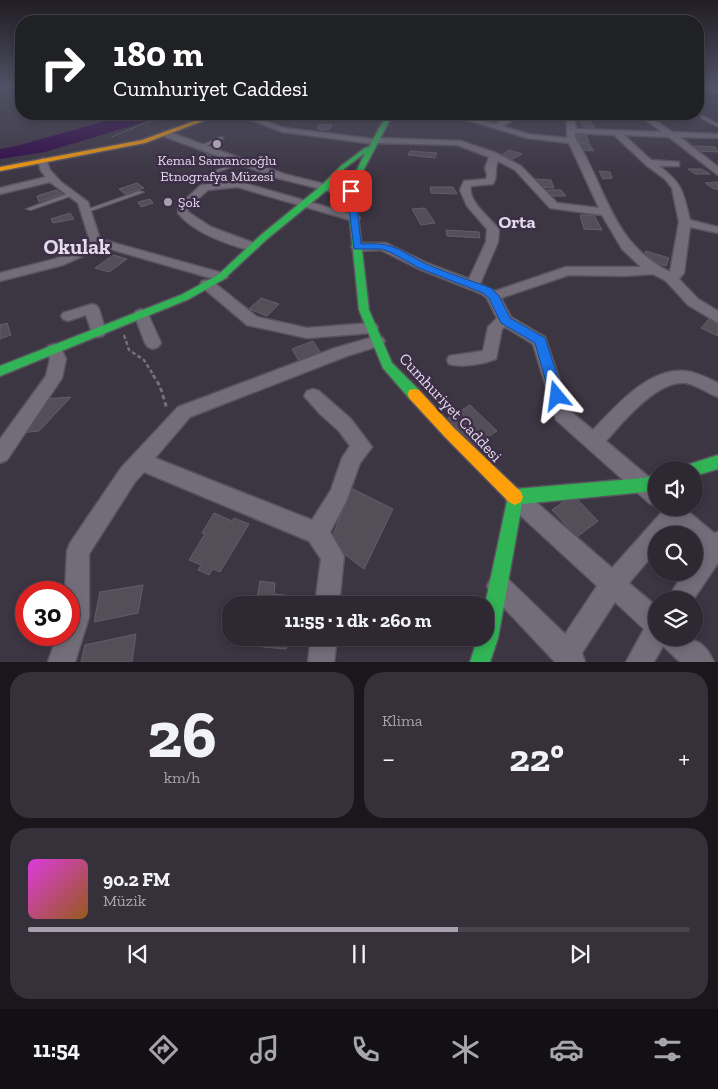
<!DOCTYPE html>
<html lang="tr">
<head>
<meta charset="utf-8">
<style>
  body { margin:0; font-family:"Zilla Slab",serif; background:#35303a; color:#f1f3f6; height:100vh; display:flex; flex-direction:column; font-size:19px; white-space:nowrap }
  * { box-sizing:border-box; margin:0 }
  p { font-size:16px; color:#a7a6ac }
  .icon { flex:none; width:28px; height:28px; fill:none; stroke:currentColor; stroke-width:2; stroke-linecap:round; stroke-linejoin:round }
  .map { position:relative; height:662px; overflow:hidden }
  .panel { display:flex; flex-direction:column; gap:10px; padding:10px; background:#19161c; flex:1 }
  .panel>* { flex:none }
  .banner { position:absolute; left:15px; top:15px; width:689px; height:105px; border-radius:20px; box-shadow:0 2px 8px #0003,0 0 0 1px #48444d; background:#202124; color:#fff; overflow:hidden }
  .controls { position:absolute; left:648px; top:461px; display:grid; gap:10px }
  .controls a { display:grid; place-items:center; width:55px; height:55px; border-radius:50%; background:#2d2832; box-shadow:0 2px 8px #0003,0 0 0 1px #48444d; font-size:25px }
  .speed { position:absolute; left:15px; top:581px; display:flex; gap:10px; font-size:25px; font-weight:700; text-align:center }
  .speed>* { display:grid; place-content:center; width:65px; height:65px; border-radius:50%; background:#2d2832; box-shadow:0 2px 8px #0003,0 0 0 1px #48444d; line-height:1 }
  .speed .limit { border:8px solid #d22; background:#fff; color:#111 }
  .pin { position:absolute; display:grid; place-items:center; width:42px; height:42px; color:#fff; margin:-21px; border-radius:10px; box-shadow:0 2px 8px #0006 }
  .me { position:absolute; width:55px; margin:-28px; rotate:344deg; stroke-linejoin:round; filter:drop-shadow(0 0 4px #0008) }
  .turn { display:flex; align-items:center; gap:18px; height:105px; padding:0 15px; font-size:22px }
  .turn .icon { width:65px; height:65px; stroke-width:2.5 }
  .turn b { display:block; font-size:35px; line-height:42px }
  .big { font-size:38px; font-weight:700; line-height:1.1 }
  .panel .widget { flex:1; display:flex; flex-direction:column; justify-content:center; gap:8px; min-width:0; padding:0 18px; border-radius:20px; background:#35303a }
  .panel .dial { align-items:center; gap:0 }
  .dial b { font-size:65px; line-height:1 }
  .song { display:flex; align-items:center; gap:15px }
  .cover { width:60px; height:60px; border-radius:8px; background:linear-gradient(135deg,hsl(300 70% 55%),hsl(30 70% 35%)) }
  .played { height:5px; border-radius:2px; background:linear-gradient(90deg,#a9a0af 65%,#48444d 65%) }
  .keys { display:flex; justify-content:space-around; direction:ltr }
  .heat { display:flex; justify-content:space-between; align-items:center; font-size:28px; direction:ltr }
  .panel .tiles { flex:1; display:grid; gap:10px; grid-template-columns:1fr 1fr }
  .widget:last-child { grid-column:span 2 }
  .trip { position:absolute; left:222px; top:596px; width:272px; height:50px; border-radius:20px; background:#2d2832; box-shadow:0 2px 8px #0003,0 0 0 1px #48444d; font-weight:700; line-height:50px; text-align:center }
  .tabs { display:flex; height:80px; justify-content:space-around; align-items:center; background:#121014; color:#a7a6ac }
  .tabs .icon { width:35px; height:35px }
  .tabs .on { color:#a9a0af }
  .tabs b { font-size:22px; color:#f1f3f6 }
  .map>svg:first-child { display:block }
  .water { fill:#300547 }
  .building { fill:#544e59; stroke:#655e6a }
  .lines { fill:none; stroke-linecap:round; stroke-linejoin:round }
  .lane-casing { stroke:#59535f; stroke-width:2 }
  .street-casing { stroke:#59535f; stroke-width:3 }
  .fast-casing { stroke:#59535f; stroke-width:3 }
  .slow-casing { stroke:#59535f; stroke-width:3 }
  .path-far2 { stroke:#746f79; stroke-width:1; stroke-dasharray:2 1; stroke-linecap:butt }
  .path-far1 { stroke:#746f79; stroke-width:2.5; stroke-dasharray:4 2.5; stroke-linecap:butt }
  .path { stroke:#746f79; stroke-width:3; stroke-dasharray:4.5 3; stroke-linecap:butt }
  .lane { fill:#736d79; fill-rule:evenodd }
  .street { fill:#736d79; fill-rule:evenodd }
  .fast { fill:#30b455; fill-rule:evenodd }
  .slow { fill:#ff9f0a; fill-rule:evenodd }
  .route { fill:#1a73e8; stroke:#114b97 }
  .poi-dot { fill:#a9a0af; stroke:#3d2f48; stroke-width:2 }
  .labels { text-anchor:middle; stroke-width:5; stroke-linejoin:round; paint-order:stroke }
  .far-poi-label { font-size:14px; fill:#e3daea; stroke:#3d2f48 }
  .street-label { font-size:16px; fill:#e3daea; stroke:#3d2f48 }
  .far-district-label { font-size:18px; font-weight:bold; fill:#e3daea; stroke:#3d2f48 }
  .district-label { font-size:21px; font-weight:bold; fill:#e3daea; stroke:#3d2f48 }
</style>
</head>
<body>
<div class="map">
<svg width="718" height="662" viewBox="0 0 718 662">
  <rect width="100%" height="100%" fill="#3c3542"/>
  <polygon class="water" points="131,114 171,114 45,152 0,159 0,149 16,146"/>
  <g class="building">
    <polygon points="579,120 590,121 595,127 584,127"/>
    <polygon points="320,124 333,125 328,130 317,129"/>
    <polygon points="576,135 586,135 589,142 579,142"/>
    <polygon points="579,143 589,144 594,151 583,150"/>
    <polygon points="692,146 715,147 718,152 697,151"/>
    <polygon points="509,150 522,154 509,161 499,157"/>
    <polygon points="410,151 437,153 435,158 408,155"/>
    <polygon points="206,154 212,157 199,162 192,159"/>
    <polygon points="688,169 702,169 710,174 695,174"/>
    <polygon points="599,171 610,172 612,178 603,179"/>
    <polygon points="534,179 551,180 554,188 537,187"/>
    <polygon points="718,182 718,189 714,189 705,183"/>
    <polygon points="137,183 144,188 125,194 119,189"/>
    <polygon points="430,187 453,187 457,194 431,193"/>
    <polygon points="56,190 62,194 39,202 37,196"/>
    <polygon points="543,190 561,190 566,196 548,196"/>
    <polygon points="150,199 153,203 141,207 138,202"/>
    <polygon points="425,208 435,223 421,225 412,209"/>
    <polygon points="70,213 74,219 53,223 51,219"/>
    <polygon points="580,215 594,215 602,230 584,229"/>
    <polygon points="446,230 479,232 480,238 447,236"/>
    <polygon points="646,251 669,258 666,266 643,259"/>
    <polygon points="113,255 127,259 109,272 95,268"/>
    <polygon points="261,298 279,304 267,316 249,309"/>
    <polygon points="709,319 718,323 718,336 701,328"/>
    <polygon points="7,323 11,335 0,339 0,325"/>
    <polygon points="313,341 322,355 300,363 292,349"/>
    <polygon points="71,397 39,431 20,433 44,399"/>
    <polygon points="470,405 497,431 474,446 447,419"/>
    <polygon points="351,488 393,509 364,569 330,543"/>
    <polygon points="573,495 598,521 577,537 552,510"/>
    <polygon points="214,513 232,521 234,518 249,524 220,572 213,569 209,575 198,570 201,565 189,560 205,534 202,533"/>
    <polygon points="260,581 275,583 274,594 303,597 302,605 256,604"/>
    <polygon points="143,585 138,613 94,622 100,592"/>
    <polygon points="136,634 132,662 81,662 85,645"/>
    <polygon points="257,638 297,638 296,643 287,642 286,649 263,647 264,641 256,641"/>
  </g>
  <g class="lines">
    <defs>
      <g id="lane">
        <polygon points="617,114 629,114 591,118 589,117"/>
        <polygon points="701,116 703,116 718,124 718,127 701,118"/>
        <polygon points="221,137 224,138 201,148 197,147"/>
        <polygon points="237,162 241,163 216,173 212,172"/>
        <polygon points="139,191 144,192 88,212 83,211"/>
        <polygon points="72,192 75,194 74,195 31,210 26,209"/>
      </g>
      <g id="street">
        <polygon points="698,87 718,89 718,93 698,89"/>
        <path d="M235 114H245L284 128 373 139 377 138 461 141 496 153 521 166 557 203 599 208 569 143 527 138 448 114H459L495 124 506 118 508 114H514L512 121 502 126 528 134 567 138V114H574L576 129 662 132 638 114H646L672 132 718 134V138L680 137 718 167V175L669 137 624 135 651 160 679 162V166H659C683 184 683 192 690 220L718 227V233L690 227 684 273 679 279 698 299 718 311V323L688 305 666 281 653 274 624 276 569 275 501 298 511 317 545 337 570 411 593 430C616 406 648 368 685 371 696 372 708 378 718 383V397C707 393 697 385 686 383 657 380 623 422 606 441L656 483V506L649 503 556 420 533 344 505 327 502 329 496 359C483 364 463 368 449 364L447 360 449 356 483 351 488 327 497 318 487 298 482 294 419 269 381 250 357 251 351 247 357 243H386L427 263 469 279 486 242 487 229 467 206 460 190 464 181 486 179 487 175 485 168 489 157 457 145 379 143 375 144 283 132ZM575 133 614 135 646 165 665 179 672 188 679 222 670 272C611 243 607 188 575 138ZM498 161 515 170 550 208 602 215 622 249 641 267H566L495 291 480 284 498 242 499 229C490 218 467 201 471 186L493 184C498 176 494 169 498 161Z"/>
        <polygon points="163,132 169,132 284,174 356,192 357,194 352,197 277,178 163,136"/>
        <polygon points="43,158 46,159 50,170 61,182 88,202 100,239 226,274 228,277 221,281 103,247 63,265 0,281 0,273 55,259 91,244 78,203 50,182 0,194 0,188 46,177 41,171 38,161"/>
        <path d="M237 181 358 216 360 218 354 221 350 220 237 187 208 190 188 208V212L211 227 257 244 259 247 253 251C228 245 194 233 178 213L179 205 201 185Z"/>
        <polygon points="207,280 212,281 257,317 307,328 371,323 376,324 378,328 376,332 371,333 307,338 252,326 247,325 202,287 200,284 202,281"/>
        <polygon points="92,304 97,306 99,309 106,332 103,336 98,337 93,336 86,315 68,321 63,319 61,316 63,313"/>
        <polygon points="141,309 146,311 148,314 161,343 158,347 153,349 148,347 145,343 134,314 136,311"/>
        <polygon points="377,336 382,337 385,341 382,345 347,356 190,417 155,458 312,520 331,490 342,458 350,446 339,431 320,414 304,396 307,391 313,389 319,391 351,419 372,447 360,463 346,502 330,532 344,556 339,605 315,605 321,559 309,541 144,472 135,482 89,554 89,617 75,662 48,662 57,635 69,635 69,592 65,592 67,551 70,543 121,468 178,407 335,348"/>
        <polygon points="54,344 60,346 66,359 62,378 7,460 0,463 0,439 46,376 50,359 46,350 48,346"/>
        <path d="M515 487 522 490 612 568 661 513 659 508H684L714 533 718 532V563L693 600H667L684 572H694V558L699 550 694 545V535H683L676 529 670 535H656V551L629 583 656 606V638C682 638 702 633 714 662H680L663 646 654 662H626L644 629 615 602 582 653 585 662H555L491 594 487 586 491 578 499 574 507 578 565 634 597 586 508 504 505 497 508 490Z"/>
        <polygon points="311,638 337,638 334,662 308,662"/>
      </g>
      <g id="fast">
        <polygon points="387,114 393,114 363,171 355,191 369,310 392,363 419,390 420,394 419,398 414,399 409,398 383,368 359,310 347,191 365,153 345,168 327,190 267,239 224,279 189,299 0,376 0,366 181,295 218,275 261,235 321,186 341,166 365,148 369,147"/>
        <polygon points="718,455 718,469 694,476 694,470 685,470 687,465"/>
        <polygon points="656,474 656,488 644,492 522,504 498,638 490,662 470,662 478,638 486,638 485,605 509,492 515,489 644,478"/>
      </g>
      <g id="slow">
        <polygon points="214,114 221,114 145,143 0,171 0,167 142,140"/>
        <polygon points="414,389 419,390 454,428 521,492 523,497 521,502 515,505 509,502 444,436 409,398 408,394 409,390"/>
      </g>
    </defs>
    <use href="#lane" class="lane-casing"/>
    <use href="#street" class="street-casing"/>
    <use href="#fast" class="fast-casing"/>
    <use href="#slow" class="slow-casing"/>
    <polyline class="path-far2" points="112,137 148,122 176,114"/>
    <polyline class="path-far1" points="124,335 129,350 144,360 154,376"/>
    <polyline class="path" points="153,375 160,386 167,409"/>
    <use href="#lane" class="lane"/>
    <use href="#street" class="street"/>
    <use href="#fast" class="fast"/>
    <use href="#slow" class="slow"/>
  </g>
  <linearGradient id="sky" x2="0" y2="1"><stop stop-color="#211d24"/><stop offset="0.48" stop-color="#505165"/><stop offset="1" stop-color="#505165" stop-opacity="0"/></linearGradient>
  <rect width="718" height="180" fill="url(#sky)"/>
  <path class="route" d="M351 189 355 191 361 244C395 242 398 250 426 264 447 273 469 280 491 288L499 296 510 318 545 338 564 396 562 400 557 402 552 400 550 396 535 343 501 323 489 298 483 293 419 268 390 252 381 249H354L347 191Z"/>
  <g class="poi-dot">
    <circle cx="217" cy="144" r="5"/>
    <circle cx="168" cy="202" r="5"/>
  </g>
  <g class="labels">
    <g class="far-poi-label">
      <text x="217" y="165">Kemal Samancıoğlu<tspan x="217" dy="16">Etnografya Müzesi</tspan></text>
      <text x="178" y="207" text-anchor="start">Şok</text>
    </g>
    <g class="street-label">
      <text transform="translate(451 407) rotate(47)" y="6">Cumhuriyet Caddesi</text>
    </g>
    <g class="far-district-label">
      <text x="517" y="228">Orta</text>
    </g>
    <g class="district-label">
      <text x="77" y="254">Okulak</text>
    </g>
  </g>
</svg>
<div class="controls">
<a><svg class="icon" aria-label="sound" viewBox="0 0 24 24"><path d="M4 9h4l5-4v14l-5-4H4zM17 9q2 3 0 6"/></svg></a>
<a><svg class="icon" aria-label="search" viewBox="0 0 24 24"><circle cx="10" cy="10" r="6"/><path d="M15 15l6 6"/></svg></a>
<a><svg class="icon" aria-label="layers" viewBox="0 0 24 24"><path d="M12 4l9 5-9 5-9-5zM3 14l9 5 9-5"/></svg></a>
</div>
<div class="speed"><div class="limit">30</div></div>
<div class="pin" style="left:351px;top:191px;background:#d93025"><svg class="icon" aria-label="arrive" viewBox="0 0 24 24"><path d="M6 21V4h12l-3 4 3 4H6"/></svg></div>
<svg class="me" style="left:557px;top:396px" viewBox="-20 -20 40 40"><path d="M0-17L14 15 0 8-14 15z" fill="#1a73e8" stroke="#fff" stroke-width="4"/></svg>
<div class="trip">11:55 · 1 dk · 260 m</div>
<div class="banner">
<div class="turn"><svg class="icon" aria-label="right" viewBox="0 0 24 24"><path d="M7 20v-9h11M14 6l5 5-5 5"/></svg><div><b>180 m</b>Cumhuriyet Caddesi</div></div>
</div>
</div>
<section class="panel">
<div class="tiles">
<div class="widget dial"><b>26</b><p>km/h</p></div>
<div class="widget"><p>Klima</p>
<div class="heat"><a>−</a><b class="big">22°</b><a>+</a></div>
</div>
<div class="widget">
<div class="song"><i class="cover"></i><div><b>90.2 FM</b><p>Müzik</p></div></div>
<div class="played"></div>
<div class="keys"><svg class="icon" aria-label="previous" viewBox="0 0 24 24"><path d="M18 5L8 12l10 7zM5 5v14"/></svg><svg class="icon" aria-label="pause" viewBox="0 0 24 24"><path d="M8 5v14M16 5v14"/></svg><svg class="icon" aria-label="next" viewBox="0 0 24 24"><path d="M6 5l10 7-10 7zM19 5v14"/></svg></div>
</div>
</div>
</section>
<nav class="tabs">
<b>11:54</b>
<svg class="icon on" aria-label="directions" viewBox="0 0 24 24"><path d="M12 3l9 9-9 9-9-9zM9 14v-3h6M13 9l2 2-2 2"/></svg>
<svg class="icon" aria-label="music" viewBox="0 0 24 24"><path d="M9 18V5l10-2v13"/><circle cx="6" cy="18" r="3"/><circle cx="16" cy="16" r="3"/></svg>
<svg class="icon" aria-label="phone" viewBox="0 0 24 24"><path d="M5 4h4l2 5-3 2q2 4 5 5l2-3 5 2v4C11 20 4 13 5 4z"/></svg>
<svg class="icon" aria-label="climate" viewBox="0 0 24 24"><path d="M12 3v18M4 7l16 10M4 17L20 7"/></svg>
<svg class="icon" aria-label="car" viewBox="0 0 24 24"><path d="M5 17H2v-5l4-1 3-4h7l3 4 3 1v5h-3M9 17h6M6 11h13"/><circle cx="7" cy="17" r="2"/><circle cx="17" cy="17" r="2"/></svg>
<svg class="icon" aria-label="filters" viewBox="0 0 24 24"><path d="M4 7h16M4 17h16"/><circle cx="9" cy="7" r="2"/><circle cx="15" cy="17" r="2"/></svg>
</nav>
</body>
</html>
